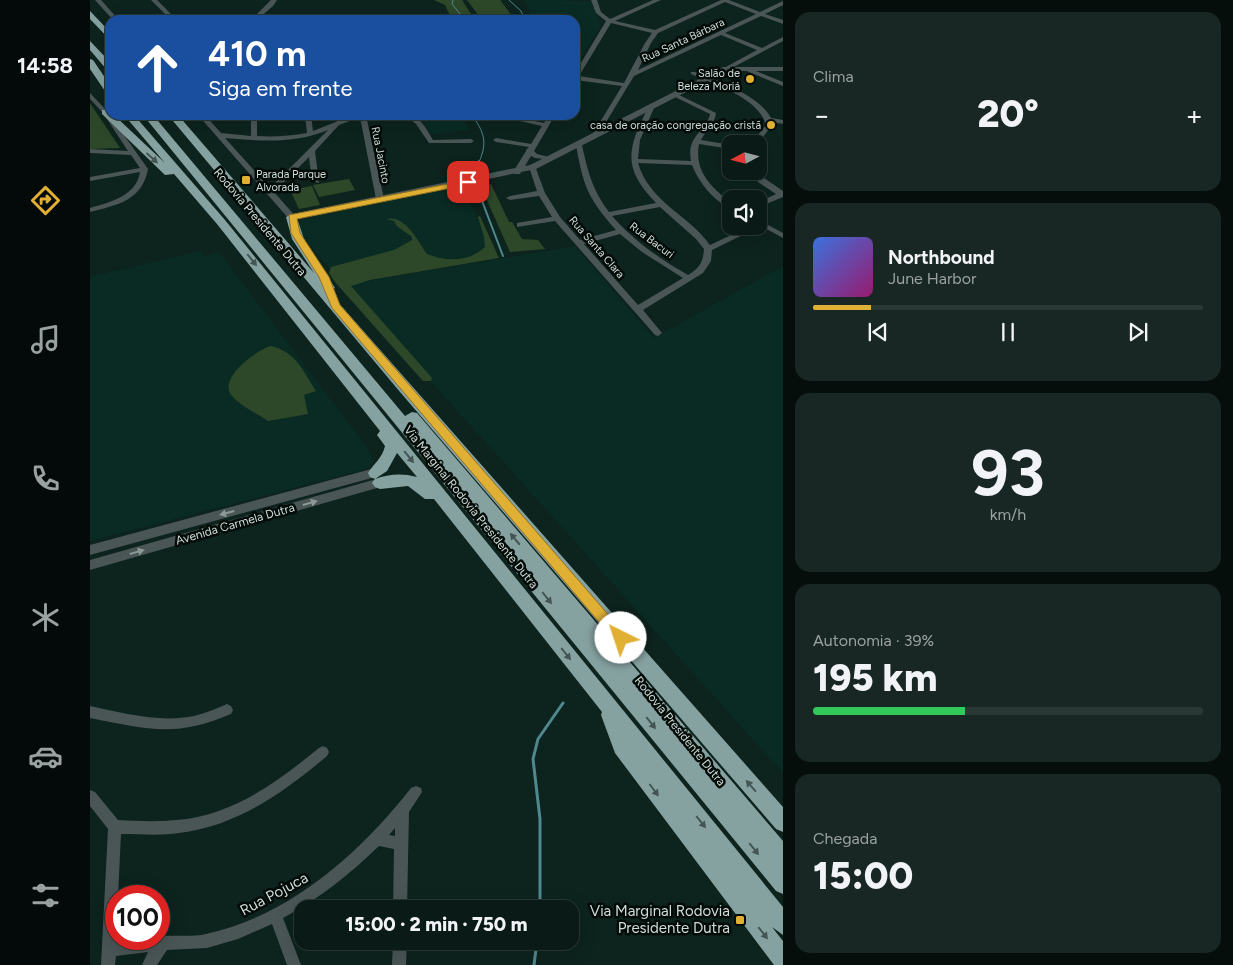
<!DOCTYPE html>
<html lang="pt">
<head>
<meta charset="utf-8">
<style>
  body { margin:0; font-family:Figtree,sans-serif; background:#182723; color:#f1f3f6; height:100vh; display:flex; flex-direction:column; font-size:19px; white-space:nowrap }
  * { box-sizing:border-box; margin:0 }
  p { font-size:16px; color:#99a1a1 }
  .icon { flex:none; width:28px; height:28px; fill:none; stroke:currentColor; stroke-width:2; stroke-linecap:round; stroke-linejoin:round }
  .map { position:relative; flex:1; overflow:hidden }
  .side { display:flex; flex-direction:column; gap:12px; padding:12px; background:#060e0c; width:450px }
  .side>* { flex:none }
  .banner { position:absolute; left:15px; top:15px; width:475px; height:105px; border-radius:15px; box-shadow:0 5px 20px #0002,0 0 0 1px #2a3835; background:#1a4fa0; color:#fff; overflow:hidden }
  .needle { width:32px; rotate:263deg }
  .tools { position:absolute; left:632px; top:135px; display:grid; gap:10px }
  .tools a { display:grid; place-items:center; width:45px; height:45px; border-radius:10px; background:#0a1a16; box-shadow:0 5px 20px #0002,0 0 0 1px #2a3835; font-size:25px }
  .speed { position:absolute; left:15px; top:885px; display:flex; gap:10px; font-size:25px; font-weight:700; text-align:center }
  .speed>* { display:grid; place-content:center; width:65px; height:65px; border-radius:50%; background:#0a1a16; box-shadow:0 5px 20px #0002,0 0 0 1px #2a3835; line-height:1 }
  .speed .limit { border:8px solid #d22; background:#fff; color:#111 }
  .pin { position:absolute; display:grid; place-items:center; width:42px; height:42px; color:#fff; margin:-21px; border-radius:10px; box-shadow:0 2px 8px #0006 }
  .me { position:absolute; width:55px; margin:-28px; rotate:319deg; stroke-linejoin:round; filter:drop-shadow(0 0 4px #0008) }
  .turn { display:flex; align-items:center; gap:18px; height:105px; padding:0 20px; font-size:22px }
  .turn .icon { width:65px; height:65px; stroke-width:2.5 }
  .turn b { display:block; font-size:35px; line-height:42px }
  .big { font-size:38px; font-weight:800; line-height:1.1 }
  .side .widget { flex:1; display:flex; flex-direction:column; justify-content:center; gap:8px; min-width:0; padding:0 18px; border-radius:15px; background:#182723 }
  .side .dial { align-items:center; gap:0 }
  .dial b { font-size:65px; line-height:1 }
  .song { display:flex; align-items:center; gap:15px }
  .cover { width:60px; height:60px; border-radius:8px; background:linear-gradient(135deg,hsl(220 70% 55%),hsl(320 70% 35%)) }
  .played { height:5px; border-radius:2px; background:linear-gradient(90deg,#e0b034 15%,#2a3835 15%) }
  .keys { display:flex; justify-content:space-around; direction:ltr }
  .heat { display:flex; justify-content:space-between; align-items:center; font-size:28px; direction:ltr }
  .charge { height:8px; border-radius:4px; background:linear-gradient(90deg,#34c759 39%,#2a3835 0) }
  .trip { position:absolute; left:204px; top:900px; width:285px; height:50px; border-radius:15px; background:#0a1a16; box-shadow:0 5px 20px #0002,0 0 0 1px #2a3835; font-weight:800; line-height:50px; text-align:center }
  main { display:flex; flex:1; min-height:0 }
  .menu { display:flex; flex-direction:column; width:90px; justify-content:space-around; align-items:center; background:#040a09; color:#99a1a1 }
  .menu .icon { width:35px; height:35px }
  .menu .current { color:#e0b034 }
  .menu b { font-size:22px; color:#f1f3f6 }
  .map>svg:first-child { display:block }
  .built { fill:#092b24 }
  .green { fill:#2d4828 }
  .lines { fill:none; stroke-linecap:round; stroke-linejoin:round }
  .stream-far2 { stroke:#508890; stroke-width:1 }
  .stream-far1 { stroke:#508890; stroke-width:2 }
  .stream { stroke:#508890; stroke-width:3 }
  .minor { fill:#4a5555; fill-rule:evenodd }
  .tertiary { fill:#4a5555; fill-rule:evenodd }
  .motorway { fill:#85a1a0; fill-rule:evenodd }
  .oneway { fill:#445654 }
  .oneway2 { fill:#8d9997 }
  .route { fill:#e0b034; stroke:#927222 }
  .poi-dot { fill:#e0b034; stroke:#030b08; stroke-width:2 }
  .labels { text-anchor:middle; stroke-width:5; stroke-linejoin:round; paint-order:stroke }
  .far-street-label { font-size:11px; fill:#d0ddd9; stroke:#030b08 }
  .far-poi-label { font-size:11px; fill:#d0ddd9; stroke:#030b08; text-anchor:end }
  .street-label { font-size:12px; fill:#d0ddd9; stroke:#030b08 }
  .near-street-label { font-size:15px; fill:#d0ddd9; stroke:#030b08 }
  .near-poi-label { font-size:15px; fill:#d0ddd9; stroke:#030b08; text-anchor:end }
</style>
</head>
<body>
<main>
<nav class="menu">
<b>14:58</b>
<svg class="icon current" aria-label="directions" viewBox="0 0 24 24"><path d="M12 3l9 9-9 9-9-9zM9 14v-3h6M13 9l2 2-2 2"/></svg>
<svg class="icon" aria-label="music" viewBox="0 0 24 24"><path d="M9 18V5l10-2v13"/><circle cx="6" cy="18" r="3"/><circle cx="16" cy="16" r="3"/></svg>
<svg class="icon" aria-label="phone" viewBox="0 0 24 24"><path d="M5 4h4l2 5-3 2q2 4 5 5l2-3 5 2v4C11 20 4 13 5 4z"/></svg>
<svg class="icon" aria-label="climate" viewBox="0 0 24 24"><path d="M12 3v18M4 7l16 10M4 17L20 7"/></svg>
<svg class="icon" aria-label="car" viewBox="0 0 24 24"><path d="M5 17H2v-5l4-1 3-4h7l3 4 3 1v5h-3M9 17h6M6 11h13"/><circle cx="7" cy="17" r="2"/><circle cx="17" cy="17" r="2"/></svg>
<svg class="icon" aria-label="filters" viewBox="0 0 24 24"><path d="M4 7h16M4 17h16"/><circle cx="9" cy="7" r="2"/><circle cx="15" cy="17" r="2"/></svg>
</nav>
<div class="map">
<svg width="693" height="965" viewBox="0 0 693 965">
  <rect width="100%" height="100%" fill="#0d231e"/>
  <g class="built">
    <polygon points="433,0 502,1 510,26 485,68 485,20 441,20 439,9"/>
    <polygon points="327,115 370,115 380,130 342,134"/>
    <polygon points="372,187 406,257 251,282 209,232 211,221 229,215"/>
    <polygon points="485,246 564,338 693,266 693,773 254,285"/>
    <polygon points="110,251 115,256 129,252 272,441 284,461 281,466 272,470 0,541 0,277"/>
  </g>
  <g class="green">
    <polygon points="344,0 372,0 385,20 362,20 355,5"/>
    <polygon points="377,0 410,0 423,17 392,20"/>
    <polygon points="0,103 30,148 0,149"/>
    <polygon points="259,179 265,190 229,197 223,185"/>
    <polygon points="401,184 419,222 422,222 432,239 448,240 455,249 420,252 391,187"/>
    <polygon points="222,186 230,205 209,209 200,190"/>
    <path d="M390 216 409 258 280 280 261 286 342 378 341 381H333L245 282 239 273 241 267 304 250 322 240V237L307 226 304 221 296 219C315 214 328 241 337 254 357 262 379 262 395 247L394 237 388 217Z"/>
    <path d="M181 346C206 352 213 371 226 391L214 395 218 414 178 421C167 413 150 406 142 396 127 379 166 350 181 346Z"/>
  </g>
  <g class="lines">
    <g class="stream-far2">
      <polyline points="363,0 362,4 375,20"/>
      <polyline points="419,0 431,11 435,20"/>
      <path d="M382 115C394 132 398 142 389 162"/>
    </g>
    <g class="stream-far1">
      <polyline points="383,174 389,161"/>
      <polyline points="386,185 413,256"/>
    </g>
    <g class="stream">
      <polyline points="450,909 450,819 443,759 448,739 473,703"/>
      <polyline points="444,965 447,941"/>
    </g>
    <g class="minor">
      <polygon points="5,0 11,0 29,20 23,20"/>
      <polygon points="61,0 67,0 87,20 81,20"/>
      <polygon points="181,0 187,0 183,6 167,20 161,20"/>
      <path d="M501 0H507L511 12 520 19 563 0H571L525 21 565 30 631 0H639L670 12 693 1V5L675 14 693 20V24L671 16 635 33 672 48 693 37V41L636 71 634 70V68L667 50 631 35 544 76 507 137 504 139 501 137 532 86 485 80V73L516 21 506 13ZM635 2 666 14 548 70 561 43 568 33ZM521 23 562 33 555 43 534 83 489 76Z"/>
      <polygon points="656,67 693,82 693,86 654,70 653,69"/>
      <path d="M601 72H605C628 81 669 95 681 118L693 120V124L682 122V125L668 144H661L676 125C669 98 624 84 601 74Z"/>
      <path d="M0 93 17 111 58 169C52 201 27 205 0 212V208C21 202 46 196 50 172L0 181V177L50 168 41 155 0 153V149L38 151 13 113 0 99Z"/>
      <path d="M585 93 626 113C625 124 616 130 611 140L641 145V149L609 144C604 171 621 187 641 203V208C624 202 608 181 602 165L548 163C560 203 598 214 620 245L660 226H669V220L693 233V238L671 226 622 250 621 261 613 273 553 310 572 333 568 336 565 335 465 221 427 227V223L462 217 449 196 420 200 416 198 420 196 447 191 439 167 445 166 455 193 470 217 490 240 526 230C498 199 493 185 486 145L489 143 492 145C498 172 502 189 519 212L566 203C532 168 537 149 558 108L561 106 564 108 550 140 548 159 601 161C596 135 617 131 620 114L583 96V94ZM570 207 606 239 614 249C613 262 610 268 598 275 570 259 544 241 522 216ZM530 234 552 252 593 278 548 305 494 244Z"/>
      <path d="M108 115H115L131 133 161 136V115H167V136C184 137 200 136 217 133L215 115H221L223 131 263 115H276L294 199 290 201 286 199 270 117 249 125 225 151 229 183 222 181 219 157 184 192 206 217 202 219H199ZM238 130 180 188 135 138C170 141 205 144 238 130Z"/>
      <path d="M315 115C330 115 336 128 343 140L381 139 384 141 381 143H339L326 124Z"/>
      <polygon points="404,115 416,115 454,123 459,115 465,115 444,151 447,154 463,158 463,160 445,158 441,156 430,174 424,174 423,172 436,151 436,150 439,147 406,142 403,140 406,138 441,144 452,126"/>
      <polygon points="661,171 668,171 674,178 693,191 693,197 669,207 669,202 686,194 668,182"/>
      <path d="M137 704 141 706 143 710 141 714C86 738 56 729 0 718V706C33 713 70 723 104 716 116 713 126 709 137 704Z"/>
      <path d="M233 746 237 748 239 752 237 756C193 793 147 826 89 833 70 836 50 834 31 834L28 896H26V942L51 939H69V937L74 936C88 935 103 937 116 934 201 915 269 854 321 788L326 786 331 788 332 792 319 812 317 909H303L304 849 289 846C260 874 229 899 193 918L211 965H197L182 924 148 939 117 948 77 950 67 965H52L58 952 26 956 25 965H11L18 829 0 806V790L5 792 28 820C47 821 67 822 86 820 142 816 187 782 229 748ZM305 828V836L299 835Z"/>
      <polygon points="303,941 317,941 316,965 302,965"/>
    </g>
    <g class="tertiary">
      <polygon points="633,67 693,67 693,71 637,71 446,169 202,220 197,217 202,214 440,165"/>
      <polygon points="285,468 291,473 289,476 0,555 0,545"/>
      <polygon points="290,478 296,483 294,486 0,570 0,560"/>
    </g>
    <g class="motorway">
      <polygon points="0,11 20,32 20,40 0,19"/>
      <polygon points="0,41 20,62 20,71 17,70 0,50"/>
      <polygon points="0,59 3,60 20,85 20,95 17,94 0,69"/>
      <path d="M12 110H18L20 115H24L75 163 34 115H44L135 220 693 907V935L682 927 693 941V965H684L525 753 511 715 512 712 344 499H335L318 486 290 489 285 487 282 483 285 479C299 474 312 473 327 477L307 453 297 471 285 479 280 477 278 473C284 463 292 459 295 446L287 435 290 431 127 224 84 174 75 175 12 114Z"/>
      <polygon points="53,115 63,115 315,416 322,412 327,413 693,841 693,894 686,891"/>
      <polygon points="78,115 88,115 224,273 202,239 196,217 202,214 206,215 214,239 245,288 239,292 693,807 693,832 686,829 310,392"/>
    </g>
  </g>
  <defs><path id="oneway-solid" d="M-6-.8H1V-3.2L6.5 0L1 3.2V.8H-6Z" transform="scale(1.25)"/></defs>
  <g class="oneway">
    <use href="#oneway-solid" transform="translate(62 158) rotate(42)"/>
    <use href="#oneway-solid" transform="translate(162 260) rotate(51)"/>
    <use href="#oneway-solid" transform="translate(319 457) rotate(51)"/>
    <use href="#oneway-solid" transform="translate(425 539) rotate(-130)"/>
    <use href="#oneway-solid" transform="translate(457 598) rotate(51)"/>
    <use href="#oneway-solid" transform="translate(476 654) rotate(51)"/>
    <use href="#oneway-solid" transform="translate(561 723) rotate(51)"/>
    <use href="#oneway-solid" transform="translate(661 786) rotate(-131)"/>
    <use href="#oneway-solid" transform="translate(564 790) rotate(53)"/>
    <use href="#oneway-solid" transform="translate(611 822) rotate(51)"/>
    <use href="#oneway-solid" transform="translate(664 849) rotate(51)"/>
    <use href="#oneway-solid" transform="translate(673 933) rotate(52)"/>
  </g>
  <g class="oneway2">
    <use href="#oneway-solid" transform="translate(220 503) rotate(-16)"/>
    <use href="#oneway-solid" transform="translate(137 513) rotate(165)"/>
    <use href="#oneway-solid" transform="translate(47 552) rotate(-16)"/>
  </g>
  <polygon class="route" points="378,180 381,180 381,184 207,219 210,233 239,277 250,305 535,634 537,638 535,642 526,642 242,308 229,277 201,233 199,215"/>
  <g class="poi-dot">
    <circle cx="660" cy="79" r="5"/>
    <circle cx="681" cy="125" r="5"/>
    <rect x="151" y="175" width="10" height="10" rx="2.5"/>
    <rect x="645" y="915" width="10" height="10" rx="2.5"/>
  </g>
  <g class="labels">
    <g class="far-street-label">
      <text transform="translate(593 40) rotate(-25)" y="4">Rua Santa Bárbara</text>
      <text transform="translate(291 155) rotate(79)" y="4">Rua Jacinto</text>
      <text transform="translate(562 240) rotate(37)" y="4">Rua Bacuri</text>
      <text transform="translate(507 247) rotate(49)" y="4">Rua Santa Clara</text>
    </g>
    <g class="far-poi-label">
      <text x="650" y="77">Salão de<tspan x="650" dy="13">Beleza Moriá</tspan></text>
      <text x="671" y="129">casa de oração congregação cristã</text>
      <text x="166" y="178" text-anchor="start">Parada Parque<tspan x="166" dy="13">Alvorada</tspan></text>
    </g>
    <g class="street-label">
      <text transform="translate(170 222) rotate(50)" y="4">Rodovia Presidente Dutra</text>
      <text transform="translate(381 507) rotate(51)" y="4">Via Marginal Rodovia Presidente Dutra</text>
      <text transform="translate(145 524) rotate(-16)" y="4">Avenida Carmela Dutra</text>
      <text transform="translate(590 731) rotate(51)" y="4">Rodovia Presidente Dutra</text>
    </g>
    <g class="near-street-label">
      <text transform="translate(184 894) rotate(-28)" y="5">Rua Pojuca</text>
    </g>
    <g class="near-poi-label">
      <text x="640" y="916">Via Marginal Rodovia<tspan x="640" dy="17">Presidente Dutra</tspan></text>
    </g>
  </g>
</svg>
<div class="tools">
<a><svg class="needle" viewBox="-14 -14 28 28"><path d="M0-13l5 13h-10z" fill="#e53935"/><path d="M0 13l5-13h-10z" fill="#99a1a1"/></svg></a>
<a><svg class="icon" aria-label="sound" viewBox="0 0 24 24"><path d="M4 9h4l5-4v14l-5-4H4zM17 9q2 3 0 6"/></svg></a>
</div>
<div class="speed"><div class="limit">100</div></div>
<div class="pin" style="left:378px;top:182px;background:#d93025"><svg class="icon" aria-label="arrive" viewBox="0 0 24 24"><path d="M6 21V4h12l-3 4 3 4H6"/></svg></div>
<svg class="me" style="left:531px;top:638px" viewBox="-20 -20 40 40"><circle r="19" fill="#fff"/><path d="M0-13L10 11 0 6-10 11z" fill="#e0b034"/></svg>
<div class="trip">15:00 · 2 min · 750 m</div>
<div class="banner">
<div class="turn"><svg class="icon" aria-label="ahead" viewBox="0 0 24 24"><path d="M12 20V5M6 11l6-6 6 6"/></svg><div><b>410 m</b>Siga em frente</div></div>
</div>
</div>
<section class="side">
<div class="widget"><p>Clima</p>
<div class="heat"><a>−</a><b class="big">20°</b><a>+</a></div>
</div>
<div class="widget">
<div class="song"><i class="cover"></i><div><b>Northbound</b><p>June Harbor</p></div></div>
<div class="played"></div>
<div class="keys"><svg class="icon" aria-label="previous" viewBox="0 0 24 24"><path d="M18 5L8 12l10 7zM5 5v14"/></svg><svg class="icon" aria-label="pause" viewBox="0 0 24 24"><path d="M8 5v14M16 5v14"/></svg><svg class="icon" aria-label="next" viewBox="0 0 24 24"><path d="M6 5l10 7-10 7zM19 5v14"/></svg></div>
</div>
<div class="widget dial"><b>93</b><p>km/h</p></div>
<div class="widget"><p>Autonomia · 39%</p><b class="big">195 km</b><div class="charge"></div></div>
<div class="widget"><p>Chegada</p><b class="big">15:00</b></div>
</section>
</main>
</body>
</html>
